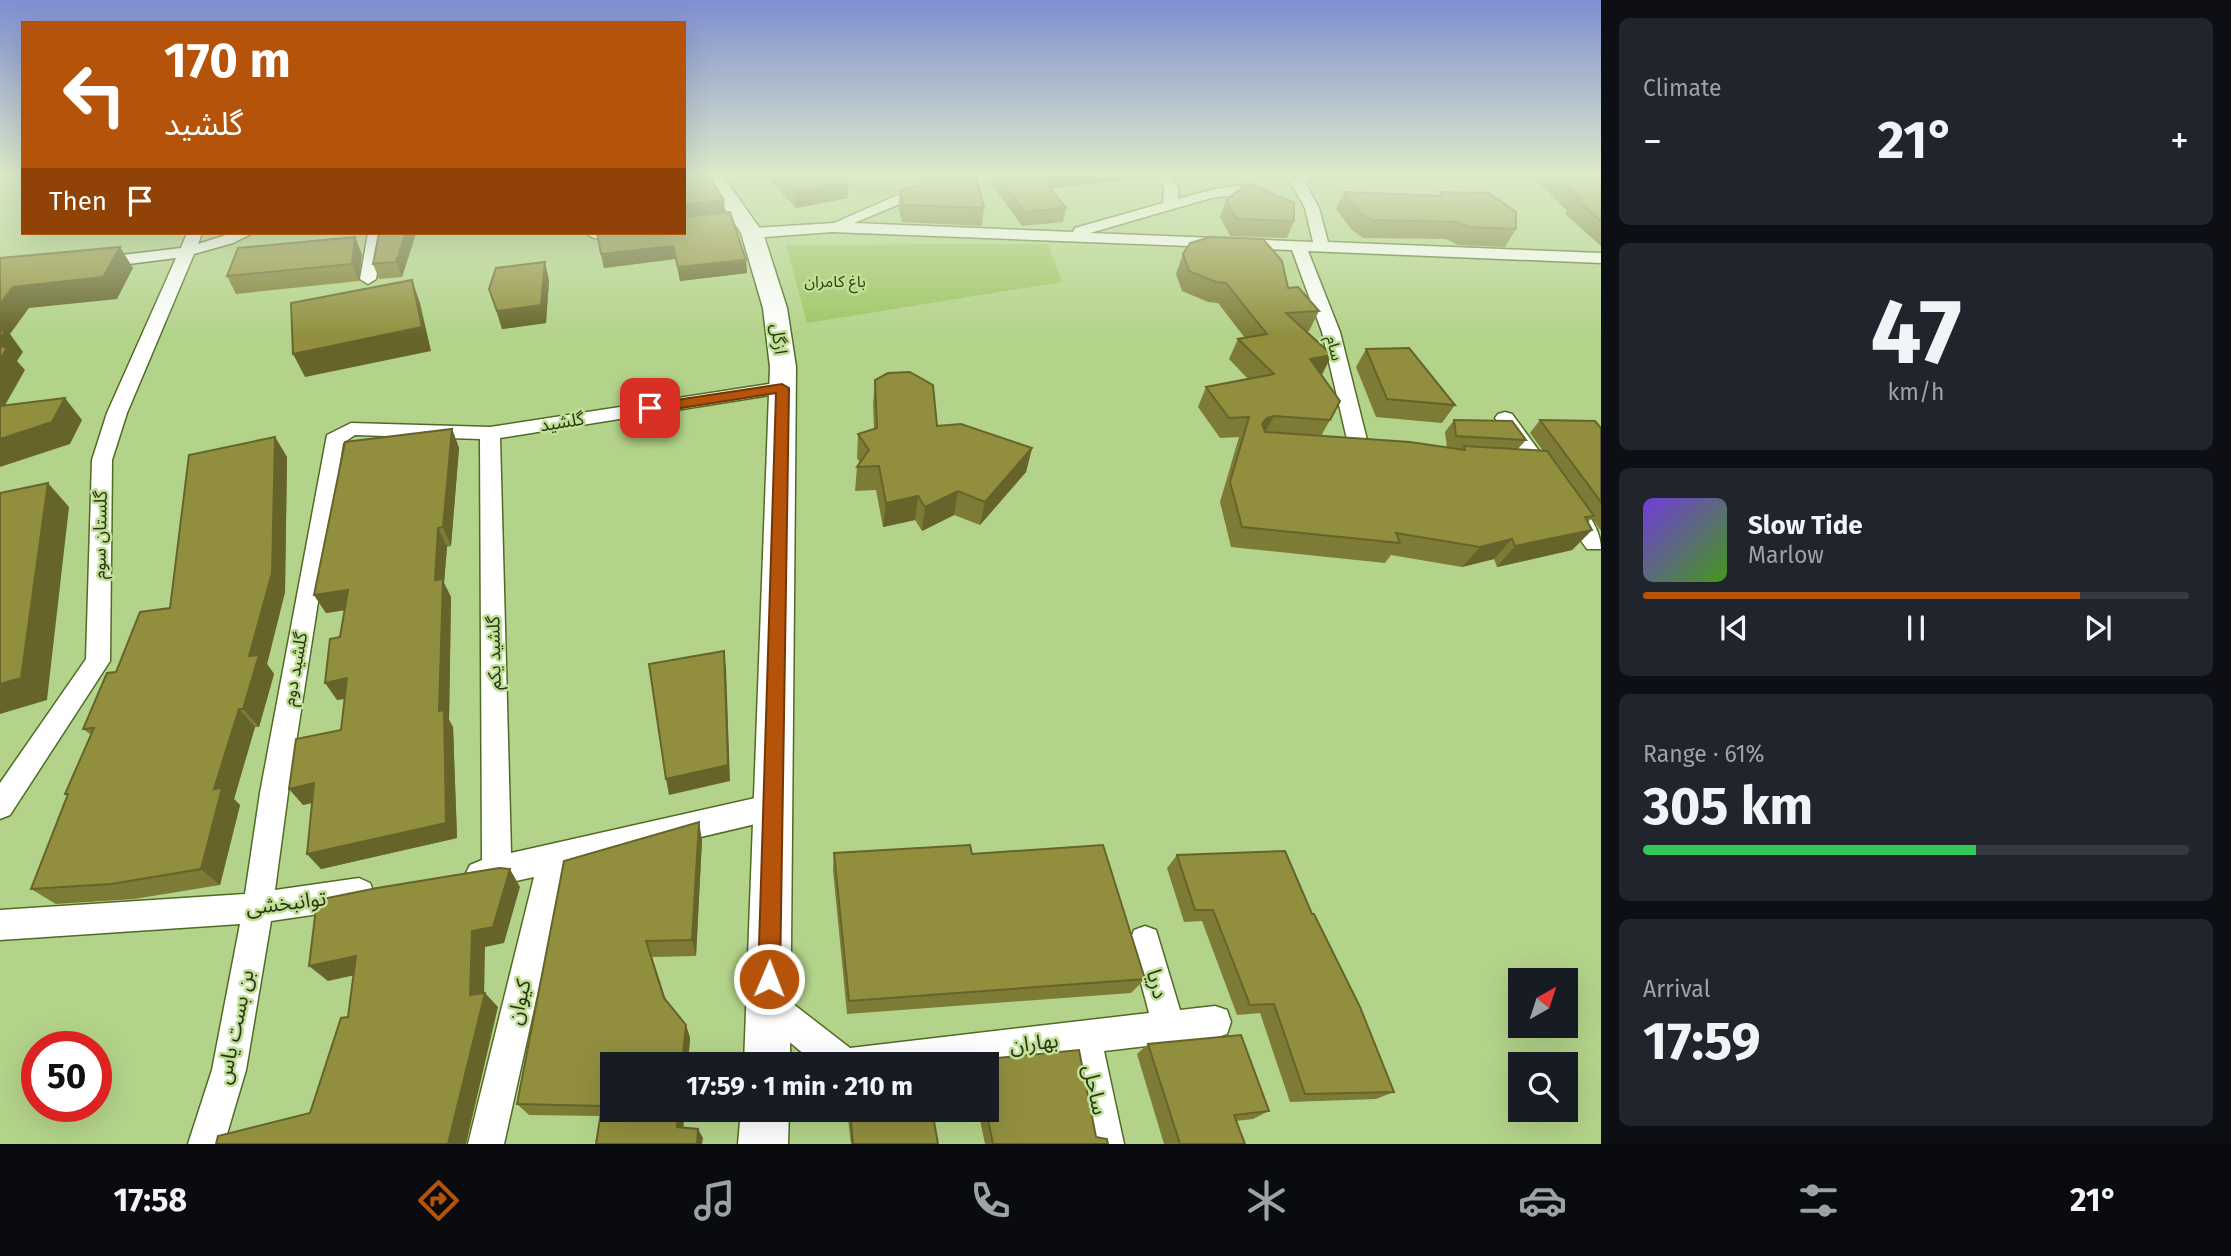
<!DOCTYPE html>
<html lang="en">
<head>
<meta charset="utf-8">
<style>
  body { margin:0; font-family:"Fira Sans","Noto Sans Arabic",sans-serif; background:#20242c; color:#f1f3f6; height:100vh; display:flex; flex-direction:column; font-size:26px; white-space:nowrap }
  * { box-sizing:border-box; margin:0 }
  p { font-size:23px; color:#9ea1a6 }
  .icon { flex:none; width:38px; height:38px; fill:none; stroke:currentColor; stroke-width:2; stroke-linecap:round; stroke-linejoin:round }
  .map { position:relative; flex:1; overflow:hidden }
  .drawer { display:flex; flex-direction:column; gap:18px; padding:18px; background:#0d0f14; width:630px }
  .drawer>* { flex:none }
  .guide { position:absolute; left:21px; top:21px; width:665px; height:214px; border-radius:0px; box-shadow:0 7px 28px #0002; background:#b45309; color:#fff; overflow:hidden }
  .needle { width:46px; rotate:39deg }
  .buttons { position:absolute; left:1508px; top:968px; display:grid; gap:14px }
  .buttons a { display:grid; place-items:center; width:70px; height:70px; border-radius:0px; background:#171b24; box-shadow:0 7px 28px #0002; font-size:35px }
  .speed { position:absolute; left:21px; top:1031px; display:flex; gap:14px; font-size:35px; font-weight:700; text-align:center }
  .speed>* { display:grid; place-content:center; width:91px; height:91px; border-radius:50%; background:#171b24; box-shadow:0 7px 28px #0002; line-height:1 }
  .speed .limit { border:10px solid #d22; background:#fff; color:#111 }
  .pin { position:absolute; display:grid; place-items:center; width:60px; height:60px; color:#fff; margin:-30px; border-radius:14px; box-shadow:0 4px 10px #0006 }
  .me { position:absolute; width:77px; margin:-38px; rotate:1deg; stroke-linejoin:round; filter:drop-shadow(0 0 5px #0008) }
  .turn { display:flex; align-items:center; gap:24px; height:147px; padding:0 28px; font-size:32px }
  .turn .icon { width:91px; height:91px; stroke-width:2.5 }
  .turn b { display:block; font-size:49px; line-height:60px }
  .then { display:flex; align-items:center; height:66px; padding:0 28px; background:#0003; gap:14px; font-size:26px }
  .big { font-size:52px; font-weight:700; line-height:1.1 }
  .drawer .widget { flex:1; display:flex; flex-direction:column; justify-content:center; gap:10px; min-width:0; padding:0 24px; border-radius:10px; background:#20242c }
  .drawer .dial { align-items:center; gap:0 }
  .dial b { font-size:91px; line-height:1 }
  .song { display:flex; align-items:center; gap:21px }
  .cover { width:84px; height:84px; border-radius:10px; background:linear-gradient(135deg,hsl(260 70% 55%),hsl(100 70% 35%)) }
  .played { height:7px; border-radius:4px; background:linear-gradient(90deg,#b45309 80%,#363941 80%) }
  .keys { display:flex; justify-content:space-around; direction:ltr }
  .heat { display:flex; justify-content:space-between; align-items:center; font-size:38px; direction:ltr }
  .charge { height:10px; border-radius:5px; background:linear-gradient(90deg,#34c759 61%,#363941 0) }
  .trip { position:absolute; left:600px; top:1052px; width:399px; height:70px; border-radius:0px; background:#171b24; box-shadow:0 7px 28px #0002; font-weight:700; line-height:70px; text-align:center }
  .tab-bar { display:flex; height:112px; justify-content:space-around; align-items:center; background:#090b0e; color:#9ea1a6 }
  .tab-bar .icon { width:49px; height:49px }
  .tab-bar .selected { color:#b45309 }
  .tab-bar b { font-size:32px; color:#f1f3f6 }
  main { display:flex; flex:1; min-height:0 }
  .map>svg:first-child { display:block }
  .green { fill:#9dc563 }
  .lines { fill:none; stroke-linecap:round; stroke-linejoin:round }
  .street-casing { stroke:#506b24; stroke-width:3 }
  .secondary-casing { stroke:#506b24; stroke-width:3 }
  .street { fill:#fff; fill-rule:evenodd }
  .secondary { fill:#fff; fill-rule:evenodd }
  .wall { fill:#7d7b35 }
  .shaded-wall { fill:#66642b }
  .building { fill:#918f3e; stroke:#66642b; stroke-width:2 }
  .route { fill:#b45309; stroke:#753606; stroke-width:2 }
  .labels { text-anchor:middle; stroke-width:5; stroke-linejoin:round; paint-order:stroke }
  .far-park-label { font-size:16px; fill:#314218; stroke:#c0e096 }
  .far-street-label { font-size:16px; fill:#293517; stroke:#c0e096 }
  .street-label { font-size:18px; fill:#293517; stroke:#c0e096 }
  .near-street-label { font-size:21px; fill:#293517; stroke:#c0e096 }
</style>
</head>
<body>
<main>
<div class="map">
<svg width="1601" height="1144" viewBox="0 0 1601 1144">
  <rect width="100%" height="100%" fill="#b3d38a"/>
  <g class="green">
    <polygon points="836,176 934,176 939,181 861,202"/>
    <polygon points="1048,244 1062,282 807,323 786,245"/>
  </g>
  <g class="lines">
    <defs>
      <g id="street">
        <polygon points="0,176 8,176 0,181"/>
        <path d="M968 176H994L992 179 919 196 854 223 1073 232 1075 228 1163 203 1164 187 1156 176H1170L1178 187V199C1195 194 1249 178 1262 189L1255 193 1211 198 1090 233 1313 242 1305 208 1291 183 1299 176H1316L1306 184 1319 208 1328 242 1601 253V263L1308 251 1340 332 1370 452 1367 457H1353L1350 452 1322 332 1292 250 832 232 752 238 744 233 752 228 834 223 909 190Z"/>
        <polygon points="187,233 202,233 198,244 232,233 253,233 233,243 194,254 127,413 112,460 110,661 10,815 0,819 0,783 86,659 92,460 107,413 176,258 97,268 89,263 97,258 181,248"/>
        <polygon points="368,233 384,233 376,279 368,284 360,279"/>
        <path d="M586 233H629C619 241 596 243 586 233Z"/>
        <polygon points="782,382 791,388 789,392 500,438 511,853 773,794 783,798 787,807 783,816 773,820 565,869 504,1144 468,1144 534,877 480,889 470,885 465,875 470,865 482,860 480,439 355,435 343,443 288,793 275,890 359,878 370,883 374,893 370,903 359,908 271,921 246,1070 224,1144 188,1144 212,1070 240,924 0,940 0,910 245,894 260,793 327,435 351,423 490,427"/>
        <polygon points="1505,412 1512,414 1553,470 1556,475 1553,480 1539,480 1495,418 1498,414"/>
        <path d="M1570 501C1588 507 1601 532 1601 549H1587L1562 514 1559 509 1562 504Z"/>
        <polygon points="1145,926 1156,930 1180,1010 1215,1006 1227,1010 1231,1022 1227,1034 1215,1038 1104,1051 1124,1144 1088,1144 1071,1055 987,1065 816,1064 757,1015 752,1004 757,993 768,988 779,993 850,1048 1149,1013 1130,941 1134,930"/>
      </g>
      <g id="secondary">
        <polygon points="703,176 723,176 763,233 787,308 796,367 790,1064 744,1064 770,367 763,308 741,233"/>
        <polygon points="741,1110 789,1110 788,1144 738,1144"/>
      </g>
    </defs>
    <use href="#street" class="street-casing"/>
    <use href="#secondary" class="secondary-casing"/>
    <use href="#street" class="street"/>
    <use href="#secondary" class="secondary"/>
  </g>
  <g class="wall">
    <polygon points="765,176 844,176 848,198 796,208"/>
    <polygon points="942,176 976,176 984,208 982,226 902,222 898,207 900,191 945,178"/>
    <polygon points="991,176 1125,176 1124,180 1050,188 1066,208 1063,222 1022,226 990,182"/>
    <polygon points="1532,176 1601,176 1601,246 1565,214 1567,211"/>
    <polygon points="1344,192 1438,195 1440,192 1516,229 1505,247 1458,245 1446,239 1363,238 1352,230 1336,209"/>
    <polygon points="1226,200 1294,221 1287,238 1230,236 1220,217"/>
    <polygon points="725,213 746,260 747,273 680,281 675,259 604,268 597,233"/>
    <polygon points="416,233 402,277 379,279 373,264"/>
    <polygon points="362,254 359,281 236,294 227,276"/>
    <polygon points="1183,254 1288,288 1319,311 1309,331 1306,331 1332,355 1322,375 1330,420 1321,436 1447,448 1445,432 1454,420 1526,440 1518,449 1543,451 1530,433 1540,420 1601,428 1601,531 1592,518 1588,522 1592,530 1572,550 1497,567 1494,559 1462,567 1391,555 1385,563 1231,547 1220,502 1239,437 1220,438 1198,407 1206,387 1248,379 1229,359 1238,339 1245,338 1218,303 1208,302 1182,291 1176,274"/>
    <polygon points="549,280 546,323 502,329 489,289"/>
    <polygon points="1366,349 1455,405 1442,423 1376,417 1356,367"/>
    <polygon points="875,380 937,426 1032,448 1026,472 980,525 954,515 922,531 915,520 883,527 876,490 855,491 857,467 860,463 857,458 858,434 874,429 873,404"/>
    <polygon points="452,429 459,448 451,546 447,547 444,583 451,597 449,720 453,727 457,838 321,869 307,854 312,803 303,805 341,730 345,699 337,700 340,637 345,610 326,613 314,595"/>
    <polygon points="275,437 287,457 285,592 267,664 274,674 259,727 255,727 234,799 240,805 220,885 134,899 56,904 31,889 67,796 65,794 91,735 83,729 116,672 170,608"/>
    <polygon points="702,840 696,956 652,957 666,1000 686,1025 690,1038 688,1064 612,1064 612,1110 685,1110 683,1128 703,1138 600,1116 529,1115 517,1104"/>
    <polygon points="834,853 972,854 1145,979 1131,993 847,1014 833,870"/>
    <polygon points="1177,855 1312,914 1394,1092 1376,1099 1290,1102 1260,1013 1237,1015 1202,921 1184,922 1167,868"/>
    <polygon points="1148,1044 1269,1111 1253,1119 1236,1121 1245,1144 1164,1144 1137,1054"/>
    <polygon points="1079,1050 1096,1137 1107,1139 1108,1144 985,1144 978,1110 987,1110 987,1064 974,1064 977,1060"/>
    <polygon points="847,1110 932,1110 938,1144 851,1144"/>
  </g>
  <g class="shaded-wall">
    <polygon points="1041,176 1125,176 1124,180 1038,190"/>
    <polygon points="1189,176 1210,176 1188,179"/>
    <polygon points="849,182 848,198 796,208 795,191"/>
    <polygon points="724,200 725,213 684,217 684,204"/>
    <polygon points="406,233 416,233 402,277 396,262"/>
    <polygon points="355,237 362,254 359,281 352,264"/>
    <polygon points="673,246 675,259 604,268 601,254"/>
    <polygon points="120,247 133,268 117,299 29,308 10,334 23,352 17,361 25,370 0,414 0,304 13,287"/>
    <polygon points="746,260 747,273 680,281 678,267"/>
    <polygon points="545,262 549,280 546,323 502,329 497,311"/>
    <polygon points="412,280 420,303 431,351 305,377 293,354"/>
    <polygon points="1332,355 1321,375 1310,359"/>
    <polygon points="65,398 82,420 70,444 0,467 0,439"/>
    <polygon points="1274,416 1263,436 1262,424 1267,418"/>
    <polygon points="452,429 459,448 451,546 443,527"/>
    <polygon points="275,437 287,457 285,592 267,664 274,674 259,727 243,709"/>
    <polygon points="1032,448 1026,472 980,525 985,502"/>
    <polygon points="48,483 69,507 47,700 0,714 0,684"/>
    <polygon points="958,491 954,515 922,531 925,507"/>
    <polygon points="918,496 915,520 883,527 886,503"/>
    <polygon points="438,528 447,547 444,583 451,597 449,720 453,727 457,838 321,869 307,854 439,711 435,580"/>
    <polygon points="1592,530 1572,550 1497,567 1515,546"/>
    <polygon points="1512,539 1494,559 1462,567 1480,547"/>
    <polygon points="348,590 359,608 326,613 314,595"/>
    <polygon points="724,651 726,668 730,781 669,795 666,779"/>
    <polygon points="347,678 359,696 337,700 325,683"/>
    <polygon points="239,709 255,727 234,799 240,805 220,885 201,869 214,789"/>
    <polygon points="314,783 328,799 303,805 289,789"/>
    <polygon points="699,822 702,840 696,956 692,940"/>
    <polygon points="510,869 520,887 504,943 485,947 484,999 485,993 498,1007 466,1144 448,1144 472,931"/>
    <polygon points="646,941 652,957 669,1011 664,998"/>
    <polygon points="356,956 373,971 328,981 309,966"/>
    <polygon points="686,1025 690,1038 688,1064 682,1064"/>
    <polygon points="678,1110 685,1110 682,1137 677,1127"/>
    <polygon points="698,1129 703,1138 702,1144 697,1144"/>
  </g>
  <g class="building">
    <polygon points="684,176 709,176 724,200 684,204"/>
    <polygon points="781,176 844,176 849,182 795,191"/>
    <polygon points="951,176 976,176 984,208 904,205 900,191"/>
    <polygon points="998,176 1041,176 1040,176 1066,208 1025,212"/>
    <polygon points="1556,176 1601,176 1601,221 1576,199 1581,199"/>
    <polygon points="1248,183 1294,203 1294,221 1237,219 1226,200"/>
    <polygon points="1344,192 1443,196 1440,192 1489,193 1516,212 1516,229 1468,227 1456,222 1372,220 1360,213"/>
    <polygon points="730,212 746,260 678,267 673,246 601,254 597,233 684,233 684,217"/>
    <polygon points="379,233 406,233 396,262 373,264"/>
    <polygon points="355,237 352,264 227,276 238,248"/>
    <polygon points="1210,237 1263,239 1282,261 1288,288 1298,287 1319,311 1286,313 1332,355 1310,359 1340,401 1330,420 1274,416 1267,418 1262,424 1265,432 1410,442 1465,450 1464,446 1547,451 1594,516 1585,517 1592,530 1515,546 1512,539 1480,547 1396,533 1400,543 1242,527 1230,482 1249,417 1229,418 1206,387 1274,374 1238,339 1267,334 1226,283 1216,282 1189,271 1183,254 1190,243"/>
    <polygon points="120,247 103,277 13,287 0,304 0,258"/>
    <polygon points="545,262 541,305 497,311 489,289 496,268"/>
    <polygon points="412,280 422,327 293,354 291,303"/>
    <polygon points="6,330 0,338 0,331"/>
    <polygon points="0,346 7,348 0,360"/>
    <polygon points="1409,348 1455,405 1387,399 1366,349"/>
    <polygon points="910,372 933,385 937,426 961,424 1032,448 985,502 958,491 925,507 918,496 886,503 879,466 857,467 869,450 858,434 877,428 875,380 888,373"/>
    <polygon points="65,398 52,422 0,439 0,406"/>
    <polygon points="1454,420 1512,421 1526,440 1456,436"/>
    <polygon points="1540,420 1595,421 1601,428 1601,502"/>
    <polygon points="452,429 443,527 438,528 435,580 443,579 439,711 444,710 446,823 307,854 314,783 289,789 296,739 341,730 347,678 325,683 330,639 340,637 348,590 314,595 345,442"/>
    <polygon points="275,437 272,573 249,656 259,655 243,709 239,709 214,789 222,788 201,869 111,884 31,889 68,794 65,794 94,728 83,729 107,673 116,672 140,612 170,608 189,455"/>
    <polygon points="48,483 21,678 0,684 0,493"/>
    <polygon points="724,651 728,765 666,779 649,664"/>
    <polygon points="699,822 692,940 646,941 664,998 686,1025 682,1064 612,1064 612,1110 678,1110 677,1127 698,1129 697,1144 596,1144 602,1106 517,1104 564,861"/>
    <polygon points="970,845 972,854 1103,845 1145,979 849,1001 834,853"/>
    <polygon points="1285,851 1312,914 1314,914 1360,1007 1394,1092 1305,1094 1274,1004 1250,1005 1213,910 1195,910 1177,855"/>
    <polygon points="499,868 510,869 493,927 472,931 470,995 485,993 448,1144 216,1144 218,1136 310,1113 341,1018 348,1017 356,956 309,966 317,900 377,888"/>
    <polygon points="1241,1035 1269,1111 1234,1115 1245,1144 1180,1144 1148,1044"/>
    <polygon points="1079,1050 1096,1137 1107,1139 1108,1144 993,1144 986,1110 987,1064 977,1064 977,1060"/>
    <polygon points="850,1110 932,1110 938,1144 853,1144"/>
  </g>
  <linearGradient id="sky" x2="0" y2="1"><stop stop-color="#7f8ed0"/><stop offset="0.52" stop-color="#ddebca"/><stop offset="1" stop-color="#ddebca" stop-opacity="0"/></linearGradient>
  <rect width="1601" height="336" fill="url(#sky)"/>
  <polygon class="route" points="782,384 789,388 780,979 777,987 769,991 761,987 758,979 776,393 650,413 643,408 650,404"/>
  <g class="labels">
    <g class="far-park-label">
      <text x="835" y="287">باغ کامران</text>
    </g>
    <g class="far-street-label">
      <text transform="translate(1335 348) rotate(76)" y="6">سام</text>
    </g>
    <g class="street-label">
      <text transform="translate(779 339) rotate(83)" y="6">ازگل</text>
      <text transform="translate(562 422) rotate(-9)" y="6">گلشید</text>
      <text transform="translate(100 535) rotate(-89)" y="6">گلستان سوم</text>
      <text transform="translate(494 653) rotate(-91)" y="6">گلشيد يكم</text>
      <text transform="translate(295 669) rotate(-80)" y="6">گلشيد دوم</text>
    </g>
    <g class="near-street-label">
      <text transform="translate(286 903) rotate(-7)" y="7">توانبخشی</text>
      <text transform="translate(1157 984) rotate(74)" y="7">دریا</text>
      <text transform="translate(519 1002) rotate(-77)" y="7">کیوان</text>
      <text transform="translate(235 1027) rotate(-78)" y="7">بن بست یاس</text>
      <text transform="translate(1034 1043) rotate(-7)" y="7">بهاران</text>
      <text transform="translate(1095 1090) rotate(78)" y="7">ساحل</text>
    </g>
  </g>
</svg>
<div class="buttons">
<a><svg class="needle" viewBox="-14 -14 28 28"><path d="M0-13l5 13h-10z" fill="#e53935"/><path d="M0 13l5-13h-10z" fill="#9ea1a6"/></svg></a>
<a><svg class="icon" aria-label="search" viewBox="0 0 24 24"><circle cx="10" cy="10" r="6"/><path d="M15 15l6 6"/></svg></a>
</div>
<div class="speed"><div class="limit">50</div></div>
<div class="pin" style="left:650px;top:408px;background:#d93025"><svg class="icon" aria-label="arrive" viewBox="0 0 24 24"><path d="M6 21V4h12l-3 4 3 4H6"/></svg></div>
<svg class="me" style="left:769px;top:979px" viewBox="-20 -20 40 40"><circle r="17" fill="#b45309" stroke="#fff" stroke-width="3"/><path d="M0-11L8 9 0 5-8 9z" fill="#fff"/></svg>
<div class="trip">17:59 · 1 min · 210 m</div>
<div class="guide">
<div class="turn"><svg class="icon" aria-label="left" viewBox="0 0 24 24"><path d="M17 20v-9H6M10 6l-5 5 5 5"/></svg><div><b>170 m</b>گلشید</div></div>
<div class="then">Then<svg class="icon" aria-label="arrive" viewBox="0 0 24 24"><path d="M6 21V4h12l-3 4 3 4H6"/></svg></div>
</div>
</div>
<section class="drawer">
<div class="widget"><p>Climate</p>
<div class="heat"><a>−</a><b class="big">21°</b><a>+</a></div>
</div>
<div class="widget dial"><b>47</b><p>km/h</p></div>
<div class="widget">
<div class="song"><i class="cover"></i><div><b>Slow Tide</b><p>Marlow</p></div></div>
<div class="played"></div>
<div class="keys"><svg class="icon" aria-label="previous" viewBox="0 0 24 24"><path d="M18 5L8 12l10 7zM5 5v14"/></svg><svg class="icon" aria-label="pause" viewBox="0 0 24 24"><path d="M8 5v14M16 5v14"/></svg><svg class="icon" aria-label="next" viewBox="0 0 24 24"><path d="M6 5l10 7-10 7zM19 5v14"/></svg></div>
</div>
<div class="widget"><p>Range · 61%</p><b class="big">305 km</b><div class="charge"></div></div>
<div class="widget"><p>Arrival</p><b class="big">17:59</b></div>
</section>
</main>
<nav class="tab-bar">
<b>17:58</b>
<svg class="icon selected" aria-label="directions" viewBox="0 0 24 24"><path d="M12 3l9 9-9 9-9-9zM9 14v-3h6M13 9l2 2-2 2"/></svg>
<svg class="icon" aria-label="music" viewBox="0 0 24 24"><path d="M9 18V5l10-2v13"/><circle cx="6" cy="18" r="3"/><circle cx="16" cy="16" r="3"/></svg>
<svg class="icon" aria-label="phone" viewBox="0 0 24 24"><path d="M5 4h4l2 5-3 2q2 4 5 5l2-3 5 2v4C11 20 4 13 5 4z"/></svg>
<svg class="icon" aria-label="climate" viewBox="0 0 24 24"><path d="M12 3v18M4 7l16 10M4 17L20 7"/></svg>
<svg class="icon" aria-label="car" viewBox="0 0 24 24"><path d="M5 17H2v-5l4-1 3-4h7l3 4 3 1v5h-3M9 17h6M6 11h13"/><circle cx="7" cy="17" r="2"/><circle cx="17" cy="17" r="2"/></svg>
<svg class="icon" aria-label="filters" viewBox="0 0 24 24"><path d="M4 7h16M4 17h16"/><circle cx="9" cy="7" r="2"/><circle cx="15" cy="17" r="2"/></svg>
<b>21°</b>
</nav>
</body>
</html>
